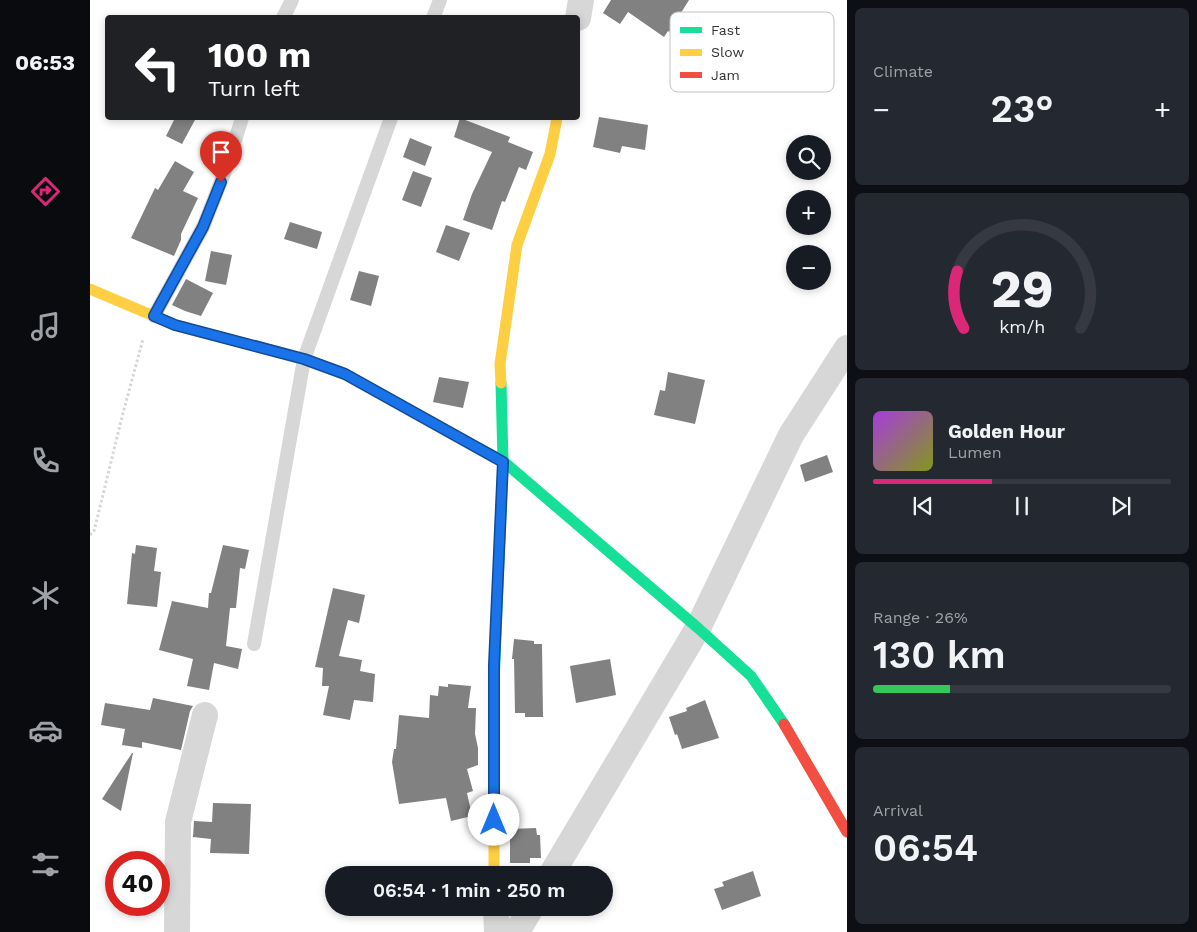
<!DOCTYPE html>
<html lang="en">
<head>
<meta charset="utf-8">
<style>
  body { margin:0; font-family:"Work Sans",sans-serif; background:#242831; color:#f1f3f6; height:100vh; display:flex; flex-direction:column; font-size:19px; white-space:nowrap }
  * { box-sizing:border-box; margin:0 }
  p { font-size:16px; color:#9ea1a6 }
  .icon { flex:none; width:28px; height:28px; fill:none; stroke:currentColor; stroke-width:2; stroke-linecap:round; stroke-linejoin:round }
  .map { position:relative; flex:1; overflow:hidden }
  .panel { display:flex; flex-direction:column; gap:8px; padding:8px; background:#0d0f14; width:350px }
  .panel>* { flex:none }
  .hud { position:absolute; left:15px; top:15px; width:475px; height:105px; border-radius:5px; box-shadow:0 2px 8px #0003; background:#202124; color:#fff; overflow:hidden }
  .buttons { position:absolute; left:696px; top:135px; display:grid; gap:10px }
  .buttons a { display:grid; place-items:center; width:45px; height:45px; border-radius:50%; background:#171b24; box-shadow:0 2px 8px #0003; font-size:25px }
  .speed { position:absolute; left:15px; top:851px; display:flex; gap:10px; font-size:25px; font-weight:700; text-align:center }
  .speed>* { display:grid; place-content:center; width:65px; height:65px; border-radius:50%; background:#171b24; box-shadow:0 2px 8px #0003; line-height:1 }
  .speed .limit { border:8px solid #d22; background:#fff; color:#111 }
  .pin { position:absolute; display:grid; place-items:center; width:42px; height:42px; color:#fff; margin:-51px -21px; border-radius:50% 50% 50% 0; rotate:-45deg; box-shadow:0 0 5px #0007 }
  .pin .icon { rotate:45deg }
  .me { position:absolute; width:55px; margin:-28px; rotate:0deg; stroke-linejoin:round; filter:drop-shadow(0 0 4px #0008) }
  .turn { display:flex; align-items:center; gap:18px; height:105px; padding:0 20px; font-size:22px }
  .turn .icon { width:65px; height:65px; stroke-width:2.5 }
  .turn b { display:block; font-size:35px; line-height:42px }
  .big { font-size:38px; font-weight:600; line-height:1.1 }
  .panel .card { flex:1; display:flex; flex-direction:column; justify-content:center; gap:8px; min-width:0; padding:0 18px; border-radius:8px; background:#242831 }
  .panel .dial { align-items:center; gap:0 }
  .dial svg { height:130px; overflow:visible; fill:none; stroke:#363941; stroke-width:7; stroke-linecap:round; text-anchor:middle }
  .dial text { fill:#f1f3f6; stroke:none }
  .song { display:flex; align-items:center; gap:15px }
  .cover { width:60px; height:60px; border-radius:8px; background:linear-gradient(135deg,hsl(280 70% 55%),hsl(70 70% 35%)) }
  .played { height:5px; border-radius:2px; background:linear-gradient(90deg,#db2777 40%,#363941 40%) }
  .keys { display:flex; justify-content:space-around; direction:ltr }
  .heat { display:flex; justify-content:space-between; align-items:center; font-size:28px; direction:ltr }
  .charge { height:8px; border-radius:4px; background:linear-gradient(90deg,#34c759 26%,#363941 0) }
  .trip { position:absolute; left:235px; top:866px; width:288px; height:50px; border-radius:25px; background:#171b24; box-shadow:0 2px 8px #0003; font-weight:600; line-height:50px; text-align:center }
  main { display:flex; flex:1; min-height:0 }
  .dock { display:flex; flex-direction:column; width:90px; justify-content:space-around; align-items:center; background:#090b0e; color:#9ea1a6 }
  .dock .icon { width:35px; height:35px }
  .dock .on { color:#db2777 }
  .dock b { font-size:22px; color:#f1f3f6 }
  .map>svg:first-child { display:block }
  .building { fill:#818181 }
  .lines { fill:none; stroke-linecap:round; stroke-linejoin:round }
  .path { stroke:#d6d6d6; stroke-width:3; stroke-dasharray:2.5 2.5; stroke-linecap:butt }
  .lane { stroke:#d7d7d7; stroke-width:14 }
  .street { stroke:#d7d7d7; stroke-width:26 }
  .fast { stroke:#16e098; stroke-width:11 }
  .slow { stroke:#ffcf43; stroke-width:11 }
  .jam { stroke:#f24e42; stroke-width:11 }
  .route-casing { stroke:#114b97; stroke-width:12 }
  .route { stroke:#1a73e8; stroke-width:9 }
  .key { fill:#fff; stroke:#c2c2c2; stroke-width:1 }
  .key-label { font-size:14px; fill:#333 }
</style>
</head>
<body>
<main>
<nav class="dock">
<b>06:53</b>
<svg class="icon on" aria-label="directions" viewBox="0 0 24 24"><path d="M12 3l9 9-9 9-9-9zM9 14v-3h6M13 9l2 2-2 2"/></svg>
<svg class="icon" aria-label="music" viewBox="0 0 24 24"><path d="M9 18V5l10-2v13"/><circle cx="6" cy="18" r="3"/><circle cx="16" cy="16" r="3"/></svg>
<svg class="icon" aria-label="phone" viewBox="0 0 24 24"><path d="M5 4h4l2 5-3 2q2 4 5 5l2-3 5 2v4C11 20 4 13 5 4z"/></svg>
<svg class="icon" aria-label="climate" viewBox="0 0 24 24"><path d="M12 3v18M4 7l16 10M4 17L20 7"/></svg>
<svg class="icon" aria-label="car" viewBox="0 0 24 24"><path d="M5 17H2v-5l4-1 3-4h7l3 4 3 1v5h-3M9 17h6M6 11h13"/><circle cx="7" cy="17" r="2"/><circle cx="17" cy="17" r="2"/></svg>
<svg class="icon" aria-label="filters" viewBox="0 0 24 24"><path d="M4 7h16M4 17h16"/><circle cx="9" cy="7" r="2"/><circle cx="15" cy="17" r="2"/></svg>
</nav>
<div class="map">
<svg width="757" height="932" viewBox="0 0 757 932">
  <rect width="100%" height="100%" fill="#fff"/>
  <g class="building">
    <polygon points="521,0 599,0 579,32 578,31 574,37 538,12 530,24 513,13"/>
    <polygon points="509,117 558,125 555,150 532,146 530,153 503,147"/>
    <polygon points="85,118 106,118 92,144 76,136"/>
    <polygon points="370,118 420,137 418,142 443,152 436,170 429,167 415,202 412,201 402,230 373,220 382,194 402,152 364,137"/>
    <polygon points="320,138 342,147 335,166 313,157"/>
    <polygon points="85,161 104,172 93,191 108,198 91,234 91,240 84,256 41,238 65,188 68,190"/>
    <polygon points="323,171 342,178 331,207 312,200"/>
    <polygon points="200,222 232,232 227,249 194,239"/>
    <polygon points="356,225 380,233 369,261 346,252"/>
    <polygon points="121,251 142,255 136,285 115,281"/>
    <polygon points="269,271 289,276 281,306 260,300"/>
    <polygon points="96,279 123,293 111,316 95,311 82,305"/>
    <polygon points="578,372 615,380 605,424 564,415 570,390 575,391"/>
    <polygon points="349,377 379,382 373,408 343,402"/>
    <polygon points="737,455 743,472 715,482 710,465"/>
    <polygon points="46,545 67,548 64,571 71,572 67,607 37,604 42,553 45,554"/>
    <polygon points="133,545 159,550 155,569 150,568 146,608 140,608 136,646 152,649 148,669 124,663 119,690 97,686 103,659 69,650 82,601 118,608 119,593 121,593"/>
    <polygon points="243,588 275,595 269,623 258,620 249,656 272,660 270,671 285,674 283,702 264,700 260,720 233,715 239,686 232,686 233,668 225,667"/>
    <polygon points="424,639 444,641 444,644 452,644 453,717 435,717 435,713 425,713 424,659 422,659"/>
    <polygon points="520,659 526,695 486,703 480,666"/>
    <polygon points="358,684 381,686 378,708 386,708 385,734 388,748 388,765 377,769 383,791 377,793 382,816 361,821 356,798 309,804 302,762 304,749 306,749 309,715 339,718 340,695 348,696 349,686 358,687"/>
    <polygon points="63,698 103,706 100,711 91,750 52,742 52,748 32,745 35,729 11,725 15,703 60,710"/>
    <polygon points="615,700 629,738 592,749 587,734 585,735 579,717 597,711 596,708"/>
    <polygon points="42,753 43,753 31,811 12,799"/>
    <polygon points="123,803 161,804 159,854 120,853 121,839 103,837 104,821 122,822"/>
    <polygon points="446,828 447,835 450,835 451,858 440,858 440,863 420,863 420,829"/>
    <polygon points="663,871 671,896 632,910 624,889 634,886 632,882"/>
  </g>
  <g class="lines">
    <polyline class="path" points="0,535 4,531 8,515 32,417 53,339"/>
    <g class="lane">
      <polyline points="193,18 202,0"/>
      <polyline points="343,18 350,0"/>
      <polyline points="64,316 113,227 137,166 152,118"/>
      <polyline points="164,644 214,359 301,118"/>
    </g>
    <g class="street">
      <polyline points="488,18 491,0"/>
      <polyline points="461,875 608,628 701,435 757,348"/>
      <polyline points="406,908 407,932"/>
      <polyline points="87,932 88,822 115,715"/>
      <polyline points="427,932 441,908"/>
    </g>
    <g class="fast">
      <polyline points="385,446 413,461 608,628 661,676 694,724"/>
      <polyline points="404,684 413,461 411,383"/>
    </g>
    <g class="slow">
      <polyline points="0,289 85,325 214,359 255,374 385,446"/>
      <polyline points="411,383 410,364 427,245 460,154 467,118"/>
      <polyline points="404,684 404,875"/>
    </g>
    <polyline class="jam" points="694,724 757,832"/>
  </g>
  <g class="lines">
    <defs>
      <polyline id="route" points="131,182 113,227 64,316 85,325 214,359 255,374 413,462 404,665 404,820"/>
    </defs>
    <use href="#route" class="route-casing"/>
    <use href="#route" class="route"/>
  </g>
  <rect x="580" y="12" width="164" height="80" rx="8" class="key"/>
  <rect x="590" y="27" width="22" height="6" fill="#16e098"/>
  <rect x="590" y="49" width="22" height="7" fill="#ffcf43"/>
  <rect x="590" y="72" width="22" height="6" fill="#f24e42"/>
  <g class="key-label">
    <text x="621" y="35">Fast</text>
    <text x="621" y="57">Slow</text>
    <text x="621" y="80">Jam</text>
  </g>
</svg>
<div class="buttons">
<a><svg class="icon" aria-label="search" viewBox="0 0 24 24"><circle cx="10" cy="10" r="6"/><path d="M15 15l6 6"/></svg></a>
<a>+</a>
<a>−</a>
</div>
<div class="speed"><div class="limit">40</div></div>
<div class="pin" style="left:131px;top:182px;background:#d93025"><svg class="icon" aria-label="arrive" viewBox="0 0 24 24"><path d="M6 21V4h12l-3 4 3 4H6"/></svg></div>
<svg class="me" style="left:404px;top:820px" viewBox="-20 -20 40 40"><circle r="19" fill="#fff"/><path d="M0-13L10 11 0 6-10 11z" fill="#1a73e8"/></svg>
<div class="trip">06:54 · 1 min · 250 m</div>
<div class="hud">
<div class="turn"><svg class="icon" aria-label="left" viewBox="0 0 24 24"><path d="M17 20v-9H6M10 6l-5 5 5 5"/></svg><div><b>100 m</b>Turn left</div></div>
</div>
</div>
<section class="panel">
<div class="card"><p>Climate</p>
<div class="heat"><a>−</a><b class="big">23°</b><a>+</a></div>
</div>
<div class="card dial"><svg viewBox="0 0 100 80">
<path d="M14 69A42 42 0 1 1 86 69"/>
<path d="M14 69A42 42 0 0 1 10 34" stroke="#db2777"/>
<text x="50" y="56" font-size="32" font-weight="700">29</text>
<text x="50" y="72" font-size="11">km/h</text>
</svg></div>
<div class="card">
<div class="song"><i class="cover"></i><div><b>Golden Hour</b><p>Lumen</p></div></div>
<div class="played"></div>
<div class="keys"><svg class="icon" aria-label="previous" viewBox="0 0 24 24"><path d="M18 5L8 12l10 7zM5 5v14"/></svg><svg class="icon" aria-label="pause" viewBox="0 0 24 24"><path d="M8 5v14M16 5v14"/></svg><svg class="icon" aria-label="next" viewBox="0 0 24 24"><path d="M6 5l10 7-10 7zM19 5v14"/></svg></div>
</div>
<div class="card"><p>Range · 26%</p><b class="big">130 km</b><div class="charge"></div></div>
<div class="card"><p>Arrival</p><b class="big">06:54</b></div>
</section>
</main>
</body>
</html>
